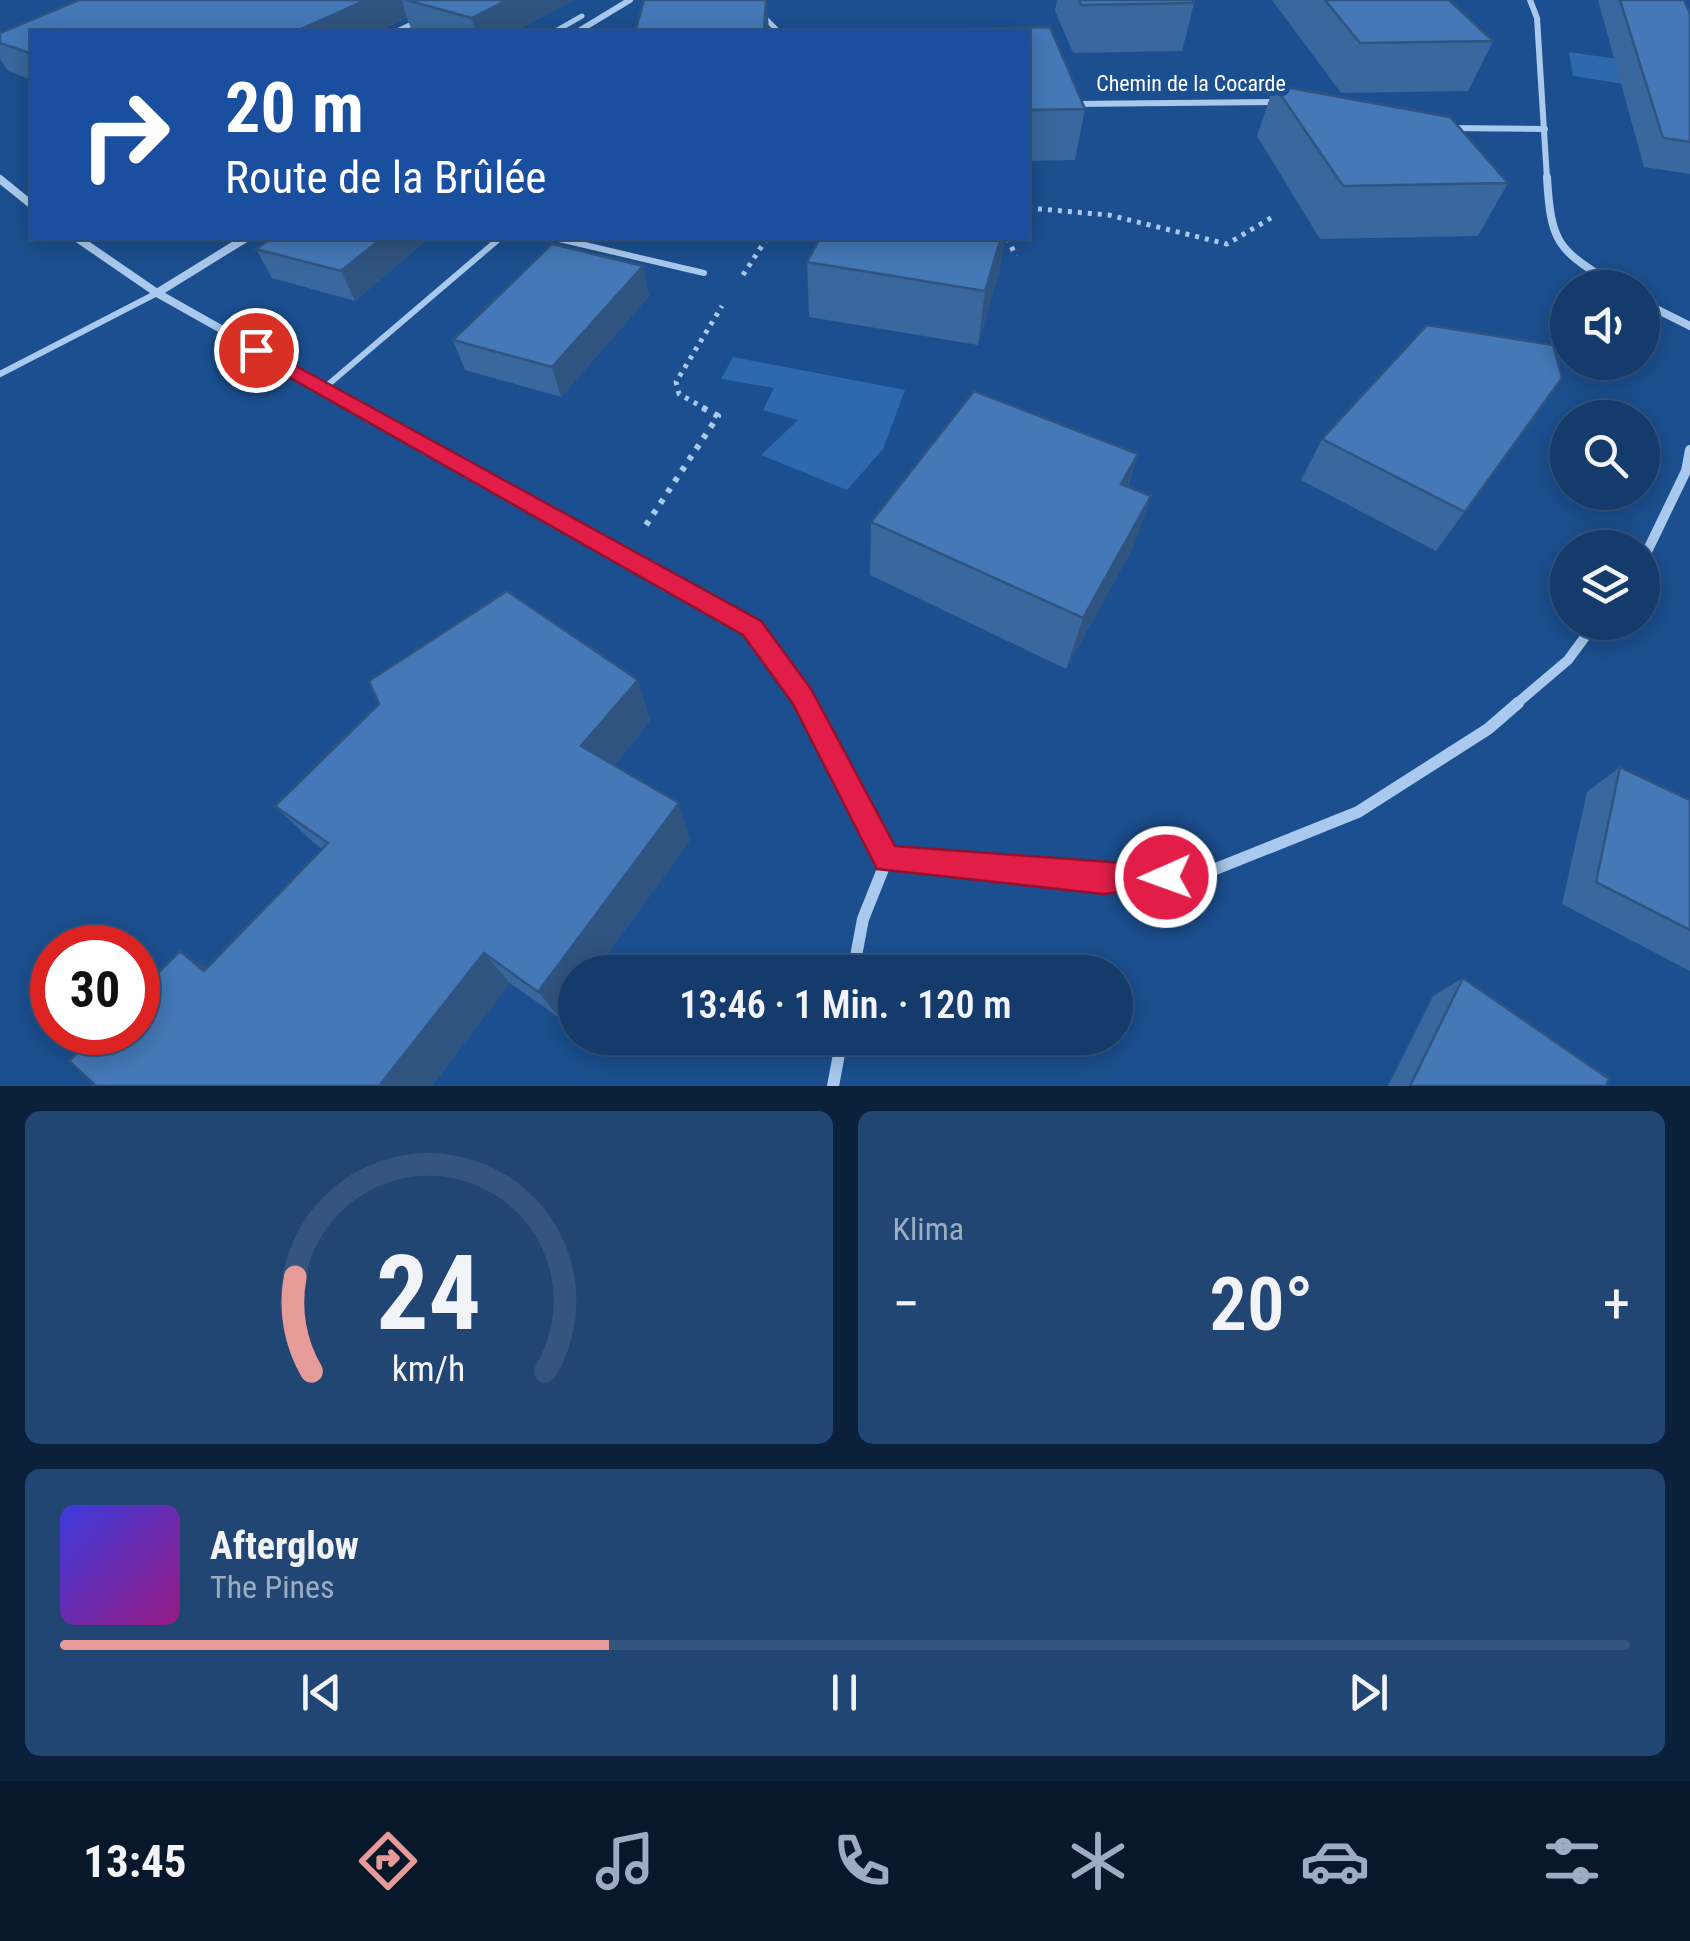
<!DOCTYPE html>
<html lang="de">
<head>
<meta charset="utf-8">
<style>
  body { margin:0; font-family:"Roboto Condensed",sans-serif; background:#214673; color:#f1f3f6; height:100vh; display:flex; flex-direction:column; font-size:38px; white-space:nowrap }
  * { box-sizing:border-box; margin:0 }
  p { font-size:32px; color:#9dadc1 }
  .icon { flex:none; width:55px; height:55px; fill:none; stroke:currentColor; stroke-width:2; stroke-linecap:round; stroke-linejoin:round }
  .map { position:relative; height:1086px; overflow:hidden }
  .side { display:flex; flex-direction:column; gap:25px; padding:25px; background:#0b203b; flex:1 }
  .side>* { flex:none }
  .top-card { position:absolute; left:30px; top:30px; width:1000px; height:210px; border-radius:0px; box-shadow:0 5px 25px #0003,0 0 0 2px #33557e; background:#1a4fa0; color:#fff; overflow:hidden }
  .buttons { position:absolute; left:1550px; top:270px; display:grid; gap:20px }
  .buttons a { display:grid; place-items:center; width:110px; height:110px; border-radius:50%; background:#143b6b; box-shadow:0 5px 25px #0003,0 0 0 2px #33557e; font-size:50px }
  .speed { position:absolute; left:30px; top:925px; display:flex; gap:20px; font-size:50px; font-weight:700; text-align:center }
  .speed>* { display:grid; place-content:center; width:130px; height:130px; border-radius:50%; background:#143b6b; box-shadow:0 5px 25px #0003,0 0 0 2px #33557e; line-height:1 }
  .speed .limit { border:15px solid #d22; background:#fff; color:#111 }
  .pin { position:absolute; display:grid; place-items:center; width:85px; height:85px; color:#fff; margin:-42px; border:5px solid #fff; border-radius:50%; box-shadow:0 2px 10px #0007 }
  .me { position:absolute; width:110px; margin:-55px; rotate:268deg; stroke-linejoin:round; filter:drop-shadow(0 0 8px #0008) }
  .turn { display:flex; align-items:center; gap:35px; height:210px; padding:0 30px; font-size:45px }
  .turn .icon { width:130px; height:130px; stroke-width:2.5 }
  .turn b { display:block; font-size:70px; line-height:85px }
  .big { font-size:75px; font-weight:600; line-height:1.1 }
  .side .widget { flex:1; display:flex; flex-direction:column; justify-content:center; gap:15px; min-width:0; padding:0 35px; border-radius:15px; background:#214673 }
  .side .dial { align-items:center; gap:0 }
  .dial svg { height:260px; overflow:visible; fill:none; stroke:#33557e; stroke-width:7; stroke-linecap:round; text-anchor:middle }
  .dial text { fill:#f1f3f6; stroke:none }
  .song { display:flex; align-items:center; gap:30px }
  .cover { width:120px; height:120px; border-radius:15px; background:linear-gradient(135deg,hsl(240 70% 55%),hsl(310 70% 35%)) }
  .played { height:10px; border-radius:5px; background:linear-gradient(90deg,#e69b98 35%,#33557e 35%) }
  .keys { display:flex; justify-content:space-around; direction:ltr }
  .heat { display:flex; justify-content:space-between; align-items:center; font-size:55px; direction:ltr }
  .side .tiles { flex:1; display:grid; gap:25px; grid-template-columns:1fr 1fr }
  .widget:last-child { grid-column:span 2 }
  .trip { position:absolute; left:558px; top:955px; width:575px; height:100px; border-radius:50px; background:#143b6b; box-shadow:0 5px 25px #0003,0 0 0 2px #33557e; font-weight:600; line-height:100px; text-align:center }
  .tab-bar { display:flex; height:160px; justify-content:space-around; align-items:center; background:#08182b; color:#9dadc1 }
  .tab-bar .icon { width:70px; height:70px }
  .tab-bar .selected { color:#e69b98 }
  .tab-bar b { font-size:45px; color:#f1f3f6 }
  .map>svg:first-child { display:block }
  .green { fill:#2e69ad }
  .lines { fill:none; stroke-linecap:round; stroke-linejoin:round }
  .path-far1 { stroke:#a9c9ee; stroke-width:5; stroke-dasharray:4 6; stroke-linecap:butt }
  .path { stroke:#a9c9ee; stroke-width:6; stroke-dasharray:5 8; stroke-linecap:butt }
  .lane-far1 { stroke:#a9c9ee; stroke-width:5 }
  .lane { stroke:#a9c9ee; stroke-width:6 }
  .street-far3 { stroke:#a9c9ee; stroke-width:6 }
  .street-far2 { stroke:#a9c9ee; stroke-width:8 }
  .street-far1 { stroke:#a9c9ee; stroke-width:10 }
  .street { stroke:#a9c9ee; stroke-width:12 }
  .wall { fill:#3a679d }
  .shaded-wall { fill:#305480 }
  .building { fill:#4478b7; stroke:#305480; stroke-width:2.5 }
  .route { fill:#e11d48; stroke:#92132f; stroke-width:2.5 }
  .labels { text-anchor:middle; stroke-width:10; stroke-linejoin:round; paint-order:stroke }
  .far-street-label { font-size:22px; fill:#fff; stroke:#1b4f8f }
</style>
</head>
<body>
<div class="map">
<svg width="1690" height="1086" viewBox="0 0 1690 1086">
  <rect width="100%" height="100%" fill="#1b4f8f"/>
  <g class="green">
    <polygon points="1569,52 1631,61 1637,86 1573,76"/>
    <polygon points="733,357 905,390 883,449 847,490 761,455 798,420 763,410 774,388 721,379"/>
  </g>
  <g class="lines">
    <g class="path-far1">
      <polyline points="1028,208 1109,215 1227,244 1276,215"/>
      <polyline points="1007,238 1016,256"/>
      <polyline points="743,275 767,238"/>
      <polyline points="706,409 679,394 676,382 722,306"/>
    </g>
    <polyline class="path" points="646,525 718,416 701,407"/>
    <g class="lane-far1">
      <polyline points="762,15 779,32"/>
      <polyline points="395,32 418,21"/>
      <polyline points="554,32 582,16"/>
    </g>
    <g class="lane">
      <polyline points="555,238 704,273"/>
      <polyline points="0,374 157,293"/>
      <polyline points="323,389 500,238"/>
    </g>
    <g class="street-far3">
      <polyline points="1530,0 1537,18 1547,179"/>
      <polyline points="577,32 630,0"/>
      <polyline points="1073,104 1278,102"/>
      <polyline points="1446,128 1545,129"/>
    </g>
    <g class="street-far2">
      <path d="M1547 177C1551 249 1560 249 1618 288"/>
      <polyline points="0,179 32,205"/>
      <polyline points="77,238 157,293 363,409"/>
      <polyline points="157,293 246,238"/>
      <polyline points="1642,302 1690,326"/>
    </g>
    <g class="street-far1">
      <polyline points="359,407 752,628 807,705"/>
      <polyline points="1642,562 1686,471 1690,450"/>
      <polyline points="1515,705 1568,660 1596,622"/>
    </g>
    <g class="street">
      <polyline points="806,703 887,859 863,919 853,972"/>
      <polyline points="887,859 1103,879 1198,876 1358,812 1488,729 1518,703"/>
      <polyline points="833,1086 842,1038"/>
    </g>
  </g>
  <g class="wall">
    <polygon points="79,0 574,0 514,32 418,32 412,31 407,18 377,32 32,32 32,80 8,71 0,59 0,33"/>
    <polygon points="1057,0 1192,0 1194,3 1182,51 1073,53 1055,11"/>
    <polygon points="1272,0 1449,0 1493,41 1468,91 1341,93"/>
    <polygon points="1598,0 1684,0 1690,14 1690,174 1644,167"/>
    <polygon points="1028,32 1085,109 1075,160 1028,161"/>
    <polygon points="1274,85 1508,183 1478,236 1320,239 1257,136"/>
    <polygon points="429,238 355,301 272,278 256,249"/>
    <polygon points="820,238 1005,238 1000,268 978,345 809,317 807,262"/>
    <polygon points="643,266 649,296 561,397 465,370 453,340"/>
    <polygon points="1562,378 1436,551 1301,480 1322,439"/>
    <polygon points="1138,454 1128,486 1151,496 1132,549 1066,669 870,575 871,522"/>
    <polygon points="638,680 650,721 614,766 690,840 561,1019 510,983 432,1086 92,1086 322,849 313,842 275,806"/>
    <polygon points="1620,767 1690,800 1690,971 1562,904 1587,792"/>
    <polygon points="1463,978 1606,1086 1388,1086 1433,996"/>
  </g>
  <g class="shaded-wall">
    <polygon points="366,0 402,0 407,18 377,32 295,32"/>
    <polygon points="507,0 574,0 514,32 476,32 472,18"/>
    <polygon points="766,0 767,0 769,32 764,32"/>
    <polygon points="382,238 429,238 355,301 341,271"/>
    <polygon points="1001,238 1005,238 1000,268 978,345 985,291"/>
    <polygon points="643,266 649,296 561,397 552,367"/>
    <polygon points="1138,454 1120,508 1121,484"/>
    <polygon points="1151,496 1132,549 1066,669 1083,618"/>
    <polygon points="638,680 650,721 598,786 581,746"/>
    <polygon points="679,803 690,840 595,972 575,972 575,1000 561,1019 538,992"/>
    <polygon points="180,951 228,980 204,971"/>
    <polygon points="484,953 510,983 432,1086 379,1086"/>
  </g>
  <g class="building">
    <polygon points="79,0 366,0 295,32 32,32 32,54 0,43 0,33"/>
    <polygon points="406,0 507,0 472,18"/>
    <polygon points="644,0 766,0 764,32 635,32"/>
    <polygon points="1079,0 1192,0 1194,3 1081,5"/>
    <polygon points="1325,0 1449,0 1493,41 1360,43"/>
    <polygon points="1620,0 1684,0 1690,14 1690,142 1663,138"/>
    <polygon points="1050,27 1085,109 1028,110 1028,32 918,32 918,30"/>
    <polygon points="1274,85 1450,117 1508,183 1343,186"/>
    <polygon points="272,238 382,238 341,271 256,249"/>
    <polygon points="820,238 1001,238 985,291 807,262"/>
    <polygon points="552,244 643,266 552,367 453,340"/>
    <polygon points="1427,325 1553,345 1562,378 1465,512 1322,439"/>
    <polygon points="974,391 1138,454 1121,484 1151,496 1083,618 871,522"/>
    <polygon points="507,591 638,680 581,746 679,803 538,992 484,953 379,1086 92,1086 94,1084 69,1061 98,1032 138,1032 138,993 180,951 204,971 328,843 275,806 379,704 369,681"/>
    <polygon points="1620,767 1690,800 1690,930 1596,882"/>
    <polygon points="1463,978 1609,1079 1606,1086 1410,1086"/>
  </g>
  <polygon class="route" points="256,344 761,621 811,689 895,846 1177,867 1181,877 1177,887 1103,894 877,869 793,704 743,635 250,355 247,350"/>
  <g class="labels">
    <g class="far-street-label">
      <text x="1191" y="91">Chemin de la Cocarde</text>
    </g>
  </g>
</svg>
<div class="buttons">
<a><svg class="icon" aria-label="sound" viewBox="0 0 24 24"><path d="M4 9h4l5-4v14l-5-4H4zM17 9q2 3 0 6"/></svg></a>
<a><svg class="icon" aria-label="search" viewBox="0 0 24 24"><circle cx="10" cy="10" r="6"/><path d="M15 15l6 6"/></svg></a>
<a><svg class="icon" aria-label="layers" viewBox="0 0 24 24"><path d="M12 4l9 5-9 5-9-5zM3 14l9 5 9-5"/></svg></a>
</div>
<div class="speed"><div class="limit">30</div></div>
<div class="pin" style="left:256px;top:350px;background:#d93025"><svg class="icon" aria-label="arrive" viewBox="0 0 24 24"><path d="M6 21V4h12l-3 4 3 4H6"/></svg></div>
<svg class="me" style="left:1166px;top:877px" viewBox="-20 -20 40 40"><circle r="17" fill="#e11d48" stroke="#fff" stroke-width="3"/><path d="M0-11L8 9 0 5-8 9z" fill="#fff"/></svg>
<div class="trip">13:46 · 1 Min. · 120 m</div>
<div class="top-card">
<div class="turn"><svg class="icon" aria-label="right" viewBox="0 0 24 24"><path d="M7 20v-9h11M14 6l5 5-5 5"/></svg><div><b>20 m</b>Route de la Brûlée</div></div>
</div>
</div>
<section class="side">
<div class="tiles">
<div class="widget dial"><svg viewBox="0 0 100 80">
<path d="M14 69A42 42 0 1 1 86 69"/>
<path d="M14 69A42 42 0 0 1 9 40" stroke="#e69b98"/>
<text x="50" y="56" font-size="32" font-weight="700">24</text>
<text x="50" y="72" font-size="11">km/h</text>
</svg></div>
<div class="widget"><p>Klima</p>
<div class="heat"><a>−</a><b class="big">20°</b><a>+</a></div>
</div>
<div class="widget">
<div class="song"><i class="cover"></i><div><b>Afterglow</b><p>The Pines</p></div></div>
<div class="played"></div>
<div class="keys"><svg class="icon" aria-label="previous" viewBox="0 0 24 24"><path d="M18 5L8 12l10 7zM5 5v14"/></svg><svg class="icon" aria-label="pause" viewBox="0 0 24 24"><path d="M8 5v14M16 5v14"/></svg><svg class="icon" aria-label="next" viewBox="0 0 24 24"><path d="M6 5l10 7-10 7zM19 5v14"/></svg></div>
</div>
</div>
</section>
<nav class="tab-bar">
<b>13:45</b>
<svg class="icon selected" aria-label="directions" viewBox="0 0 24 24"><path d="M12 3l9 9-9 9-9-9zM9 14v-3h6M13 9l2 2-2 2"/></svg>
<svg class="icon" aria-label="music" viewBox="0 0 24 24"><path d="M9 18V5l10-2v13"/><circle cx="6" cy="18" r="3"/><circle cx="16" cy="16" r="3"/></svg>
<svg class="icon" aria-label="phone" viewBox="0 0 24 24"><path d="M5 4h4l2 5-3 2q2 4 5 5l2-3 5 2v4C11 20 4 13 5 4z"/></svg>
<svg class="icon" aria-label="climate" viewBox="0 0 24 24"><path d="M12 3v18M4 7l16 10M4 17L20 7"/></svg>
<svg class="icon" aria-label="car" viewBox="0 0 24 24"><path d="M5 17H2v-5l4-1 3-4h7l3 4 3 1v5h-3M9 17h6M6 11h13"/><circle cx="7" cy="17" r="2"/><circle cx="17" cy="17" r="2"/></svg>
<svg class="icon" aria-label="filters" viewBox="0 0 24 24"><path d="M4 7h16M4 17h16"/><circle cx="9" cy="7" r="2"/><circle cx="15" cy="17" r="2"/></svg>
</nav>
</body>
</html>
